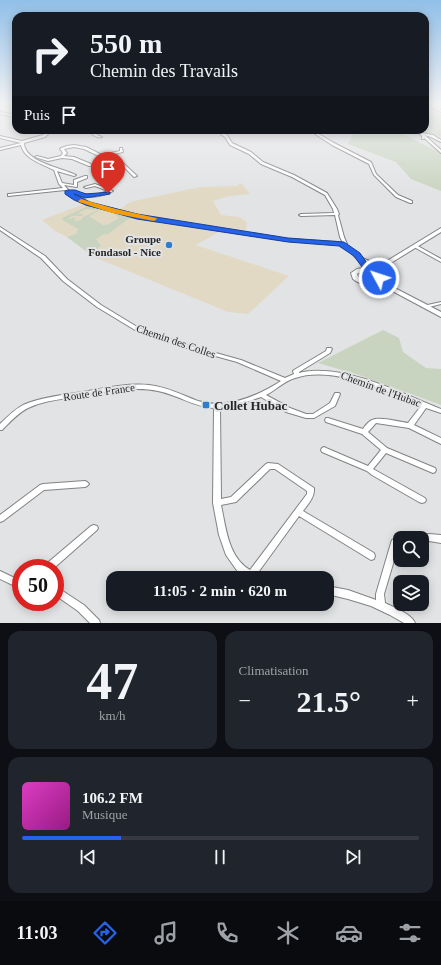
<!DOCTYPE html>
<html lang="fr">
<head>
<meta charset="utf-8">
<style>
  body { margin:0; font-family:"Times New Roman",serif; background:#20242c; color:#f1f3f6; height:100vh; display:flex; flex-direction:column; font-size:15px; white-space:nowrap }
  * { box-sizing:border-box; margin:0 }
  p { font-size:13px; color:#9ea1a6 }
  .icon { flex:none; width:22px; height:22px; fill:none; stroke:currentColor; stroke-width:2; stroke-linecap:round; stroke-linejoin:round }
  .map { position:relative; height:623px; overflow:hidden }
  .side { display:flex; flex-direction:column; gap:8px; padding:8px; background:#0d0f14; flex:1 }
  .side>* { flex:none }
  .top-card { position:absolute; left:12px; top:12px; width:417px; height:122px; border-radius:12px; box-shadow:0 2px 10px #0003; background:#171b24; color:#f1f3f6; overflow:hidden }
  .buttons { position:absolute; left:393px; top:531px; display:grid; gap:8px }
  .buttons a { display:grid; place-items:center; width:36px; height:36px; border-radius:8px; background:#171b24; box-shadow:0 2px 10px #0003; font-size:20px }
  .speed { position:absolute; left:12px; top:559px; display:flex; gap:8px; font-size:20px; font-weight:700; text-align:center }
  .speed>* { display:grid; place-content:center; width:52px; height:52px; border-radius:50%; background:#171b24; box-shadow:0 2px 10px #0003; line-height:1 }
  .speed .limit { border:6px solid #d22; background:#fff; color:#111 }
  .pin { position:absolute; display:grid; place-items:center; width:34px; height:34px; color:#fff; margin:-41px -17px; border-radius:50% 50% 50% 0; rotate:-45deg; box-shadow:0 0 4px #0007 }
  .pin .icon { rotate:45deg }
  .me { position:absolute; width:44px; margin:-22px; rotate:310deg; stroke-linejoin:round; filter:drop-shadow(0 0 3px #0008) }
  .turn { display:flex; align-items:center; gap:14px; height:84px; padding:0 12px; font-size:18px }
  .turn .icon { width:52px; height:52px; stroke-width:2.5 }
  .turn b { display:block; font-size:28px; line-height:34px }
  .then { display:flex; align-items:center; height:38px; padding:0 12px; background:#0003; gap:8px; font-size:15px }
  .big { font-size:30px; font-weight:600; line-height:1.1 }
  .side .widget { flex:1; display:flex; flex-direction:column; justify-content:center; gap:6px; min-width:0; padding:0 14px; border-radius:12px; background:#20242c }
  .side .dial { align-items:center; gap:0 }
  .dial b { font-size:52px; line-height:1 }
  .song { display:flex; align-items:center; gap:12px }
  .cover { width:48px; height:48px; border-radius:6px; background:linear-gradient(135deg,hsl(310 70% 55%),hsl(310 70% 35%)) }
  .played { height:4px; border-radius:2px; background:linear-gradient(90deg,#2563eb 25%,#363941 25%) }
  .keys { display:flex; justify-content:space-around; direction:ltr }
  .heat { display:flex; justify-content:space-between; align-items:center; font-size:22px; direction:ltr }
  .side .tiles { flex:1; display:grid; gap:8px; grid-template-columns:1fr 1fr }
  .widget:last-child { grid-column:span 2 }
  .trip { position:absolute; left:106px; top:571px; width:228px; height:40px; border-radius:12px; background:#171b24; box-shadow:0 2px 10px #0003; font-weight:600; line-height:40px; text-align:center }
  .tabs { display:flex; height:64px; justify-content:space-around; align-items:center; background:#090b0e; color:#9ea1a6 }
  .tabs .icon { width:28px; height:28px }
  .tabs .selected { color:#2563eb }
  .tabs b { font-size:18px; color:#f1f3f6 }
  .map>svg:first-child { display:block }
  .industrial { fill:#e2d9c4 }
  .green { fill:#c9d4c0 }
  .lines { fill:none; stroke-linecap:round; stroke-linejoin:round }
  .minor-casing { stroke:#828384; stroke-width:2 }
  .secondary-casing { stroke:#828384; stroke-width:2 }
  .minor { fill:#fff; fill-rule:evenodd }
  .secondary { fill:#fff; fill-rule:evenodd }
  .route { fill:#2563eb; stroke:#184099 }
  .slow { fill:#f59e0b }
  .poi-dot { fill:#2f7ecd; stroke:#e2e3e5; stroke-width:1.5 }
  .labels { text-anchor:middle; stroke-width:4; stroke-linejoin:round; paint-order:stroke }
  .poi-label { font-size:11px; font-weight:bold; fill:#272728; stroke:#e2e3e5; text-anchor:end }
  .street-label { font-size:11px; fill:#272728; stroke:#e2e3e5 }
  .near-poi-label { font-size:13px; font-weight:bold; fill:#272728; stroke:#e2e3e5; text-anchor:start }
</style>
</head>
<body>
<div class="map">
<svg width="441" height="623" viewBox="0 0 441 623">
  <rect width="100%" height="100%" fill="#e2e3e5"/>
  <g class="industrial">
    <polygon points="241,183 250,194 229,196 213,201 221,215 239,217 247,222 246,230 150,217 122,211 122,208 130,202 200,187 237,186"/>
    <polygon points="84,204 126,216 222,230 196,245 289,276 248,314 228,312 94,257 67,237 55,231 42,220"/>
  </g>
  <g class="green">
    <polygon points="425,105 429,105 441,112 441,137 425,133 419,130 425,130"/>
    <polygon points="352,130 394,130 441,153 441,191 411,179 396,162 348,144 354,133"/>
    <polygon points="88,206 98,209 94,210 87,209 78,213 83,214 82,216 73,216 68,218 70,219 74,217 76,221 81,220 83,217 98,210 99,211 89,216 103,225 109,224 119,218 115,214 116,213 162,222 156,223 131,218 127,220 107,235 104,234 96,239 101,246 99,247 96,254 100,259 94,257 67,237 76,234 78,229 64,221 62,218"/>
    <polygon points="383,330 399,338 403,352 426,368 441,369 441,405 359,375 318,363"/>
  </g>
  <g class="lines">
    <defs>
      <g id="minor">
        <polygon points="430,105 433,105 441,110 441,112"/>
        <polygon points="0,112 16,115 16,117 0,114"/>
        <path d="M49 130H52L45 137 24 143C24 162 62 168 76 175L74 176 57 171 62 183 74 185V180L85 176H87V178L77 182V187L64 185 69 191C75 191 80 193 85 194 93 196 101 194 108 191L95 186 86 188 84 187 95 184 113 191C105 196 93 198 84 196 79 195 76 193 71 193L73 195 89 203 147 217 288 239 338 242 343 243 340 237 335 215 301 216 299 215 301 214 334 213 333 209 325 195 292 177 261 164 249 154 230 145 225 137 215 130H218L227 135 232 143 251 152 263 162 294 175 327 193 337 209 339 214 338 215 344 237 347 244 346 245C351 248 355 252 359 255 365 261 375 263 383 265V266L381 267 370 265 365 262 372 270V271H368C358 261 351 250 337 244L288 241 147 219 87 205 71 197 65 190 8 196V194H9L63 188 59 184 54 170C42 164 24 159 21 145L0 150V148L21 143 0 138V136L22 141 43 135Z"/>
        <path d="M88 130H91L99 136 102 137C97 139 92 134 88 130Z"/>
        <polygon points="309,130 312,130 334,143 371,162 376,174 398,195 412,201 412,203 410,203 396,197 374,175 369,164 332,145"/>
        <polygon points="422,133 433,135 441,140 441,142 431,137 424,135 424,139 422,139"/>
        <polygon points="74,145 86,147 102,155 120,151 120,148 122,148 123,152 105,156 123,163 137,176 134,177 121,164 107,160 84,149 74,147 64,149 67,153 64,156 74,157 91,164 91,166 89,166 72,159 62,158 48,161 35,157 37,156 48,159 61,156 63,153 60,149 61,148 67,146"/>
        <path d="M0 227 45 256 67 279 101 305 139 328 187 345 241 360 285 378 294 374 293 371 294 370 326 351 327 348H331L332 349 330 353 299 372V373C303 372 307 371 311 371 353 368 403 394 441 409V413L426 408 414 425 441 438V444L409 428 376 423 368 432 387 448 435 468 436 470 435 472 433 473 386 453 373 469 425 498 426 500 425 502 422 503 419 502 372 475 367 471 322 452 321 450 322 448 324 447 326 448 368 466 381 450 362 434 326 422 325 420 326 418H328L363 429C365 426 368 422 372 420 379 416 401 422 408 423L421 406C386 391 333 365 295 378 284 381 276 390 266 395L290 408 306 414H313L330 403 335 393H339L340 394 335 406 314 418H306L286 412 261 397 237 405 220 408 221 499 231 497 266 464 268 463 278 464 314 488C315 497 308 504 303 511L374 553 375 556 374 559 371 560 299 516 257 574 259 575 260 578H248L238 572 226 555 219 535 213 503 214 408C194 407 178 395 158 391 133 386 107 392 82 396 64 399 45 400 28 408 18 413 10 422 2 430H0V424C7 417 14 410 23 405 42 397 63 395 83 392 104 388 127 383 149 385 167 387 182 395 198 401 227 410 257 396 281 381L237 362 183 347 135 330 97 307 63 281 41 258 0 230ZM270 469H275L307 491V494L250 570C228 557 226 528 221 505L236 502Z"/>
        <polygon points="414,245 416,245 441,259 441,262 414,247"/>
        <polygon points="441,302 441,304 425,308 423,307 423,306"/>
        <polygon points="85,481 87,482 89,484 87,486 85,487 44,490 3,521 0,522 0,515 40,485 43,484"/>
        <polygon points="94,525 97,526 98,528 97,530 54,568 44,568 45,565 91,526"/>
        <polygon points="429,534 441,535 441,543 429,541 422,544 422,538 419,538"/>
        <path d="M395 539 400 540V548L398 547 384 594 385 603C393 607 412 614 415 623H404L390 615 371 606 348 599 327 594V586L348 590 376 600V594L391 543 392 540Z"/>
        <polygon points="0,571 21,581 21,589 0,579"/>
        <polygon points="55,586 84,605 99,620 100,623 90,623 78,611 55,595"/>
      </g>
      <g id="secondary">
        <polygon points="415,130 419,130 441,150 441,153"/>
        <path d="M441 228V232L386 266 374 269 380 273 382 278 387 284 441 312V317L383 286 379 282C370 286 360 285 353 279L351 273 357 269 382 264ZM366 271 375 275 376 278C370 282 365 281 359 278L357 274 361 272Z"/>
      </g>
    </defs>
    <use href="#minor" class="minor-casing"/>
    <use href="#secondary" class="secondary-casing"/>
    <use href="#minor" class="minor"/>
    <use href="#secondary" class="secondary"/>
  </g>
  <linearGradient id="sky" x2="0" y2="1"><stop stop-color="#91bfe8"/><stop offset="0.54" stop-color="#f2f2f3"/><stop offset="1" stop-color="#f2f2f3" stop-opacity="0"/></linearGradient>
  <rect width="441" height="193" fill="url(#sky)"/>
  <polygon class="route" points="68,190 75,190 86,194 110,192 110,194 85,198 74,194 90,202 137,214 288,238 344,242 360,253 367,263 380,271 383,278 382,279 376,279 373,275 362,267 354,256 339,246 288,242 137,219 86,205 74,200 65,194 65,191"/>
  <polygon class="slow" points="81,199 116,209 156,218 157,219 154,221 112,213 79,202 78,201"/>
  <g class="poi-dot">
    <circle cx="169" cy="245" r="4"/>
    <rect x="202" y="401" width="8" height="8" rx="2"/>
  </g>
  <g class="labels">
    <g class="poi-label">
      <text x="161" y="243">Groupe<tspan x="161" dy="13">Fondasol - Nice</tspan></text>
    </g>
    <g class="street-label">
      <text transform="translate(176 341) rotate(19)" y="4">Chemin des Colles</text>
      <text transform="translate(381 389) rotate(20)" y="4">Chemin de l'Hubac</text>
      <text transform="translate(99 392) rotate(-8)" y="4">Route de France</text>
    </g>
    <g class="near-poi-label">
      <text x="214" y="410">Collet Hubac</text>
    </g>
  </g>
</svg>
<div class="buttons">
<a><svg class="icon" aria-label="search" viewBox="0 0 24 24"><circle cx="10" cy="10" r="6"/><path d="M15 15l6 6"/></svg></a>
<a><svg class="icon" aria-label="layers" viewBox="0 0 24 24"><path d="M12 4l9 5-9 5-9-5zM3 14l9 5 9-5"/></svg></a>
</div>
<div class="speed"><div class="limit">50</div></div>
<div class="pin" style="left:108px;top:193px;background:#d93025"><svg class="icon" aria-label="arrive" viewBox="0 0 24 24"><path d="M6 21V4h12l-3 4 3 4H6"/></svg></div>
<svg class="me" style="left:379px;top:278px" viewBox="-20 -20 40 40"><circle r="17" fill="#2563eb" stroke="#fff" stroke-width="3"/><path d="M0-11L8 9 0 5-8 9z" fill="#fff"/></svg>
<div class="trip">11:05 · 2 min · 620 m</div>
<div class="top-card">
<div class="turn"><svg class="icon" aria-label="right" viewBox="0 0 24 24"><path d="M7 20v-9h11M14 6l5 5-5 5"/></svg><div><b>550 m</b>Chemin des Travails</div></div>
<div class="then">Puis<svg class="icon" aria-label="arrive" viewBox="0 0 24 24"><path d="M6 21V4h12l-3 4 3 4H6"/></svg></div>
</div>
</div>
<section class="side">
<div class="tiles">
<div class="widget dial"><b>47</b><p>km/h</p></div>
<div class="widget"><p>Climatisation</p>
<div class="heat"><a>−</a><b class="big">21.5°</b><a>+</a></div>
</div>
<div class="widget">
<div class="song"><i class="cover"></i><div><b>106.2 FM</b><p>Musique</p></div></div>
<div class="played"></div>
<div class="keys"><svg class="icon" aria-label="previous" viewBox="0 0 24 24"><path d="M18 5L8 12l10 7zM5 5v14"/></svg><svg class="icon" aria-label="pause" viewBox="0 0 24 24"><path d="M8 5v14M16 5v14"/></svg><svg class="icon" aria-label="next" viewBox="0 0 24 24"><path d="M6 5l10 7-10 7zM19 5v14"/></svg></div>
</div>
</div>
</section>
<nav class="tabs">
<b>11:03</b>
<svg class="icon selected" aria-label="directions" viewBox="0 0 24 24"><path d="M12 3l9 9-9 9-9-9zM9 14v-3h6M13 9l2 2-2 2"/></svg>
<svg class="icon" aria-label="music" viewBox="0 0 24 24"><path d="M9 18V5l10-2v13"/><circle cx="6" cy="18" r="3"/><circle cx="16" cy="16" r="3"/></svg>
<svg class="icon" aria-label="phone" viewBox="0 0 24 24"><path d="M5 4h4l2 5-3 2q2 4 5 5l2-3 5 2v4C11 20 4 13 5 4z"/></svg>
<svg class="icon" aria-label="climate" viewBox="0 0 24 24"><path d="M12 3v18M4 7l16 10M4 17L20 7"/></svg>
<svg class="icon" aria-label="car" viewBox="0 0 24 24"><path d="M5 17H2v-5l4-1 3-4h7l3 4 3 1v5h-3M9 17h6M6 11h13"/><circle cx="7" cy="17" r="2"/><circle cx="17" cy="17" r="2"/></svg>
<svg class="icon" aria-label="filters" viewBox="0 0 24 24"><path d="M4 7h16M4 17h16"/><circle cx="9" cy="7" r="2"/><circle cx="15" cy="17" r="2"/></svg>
</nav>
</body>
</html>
